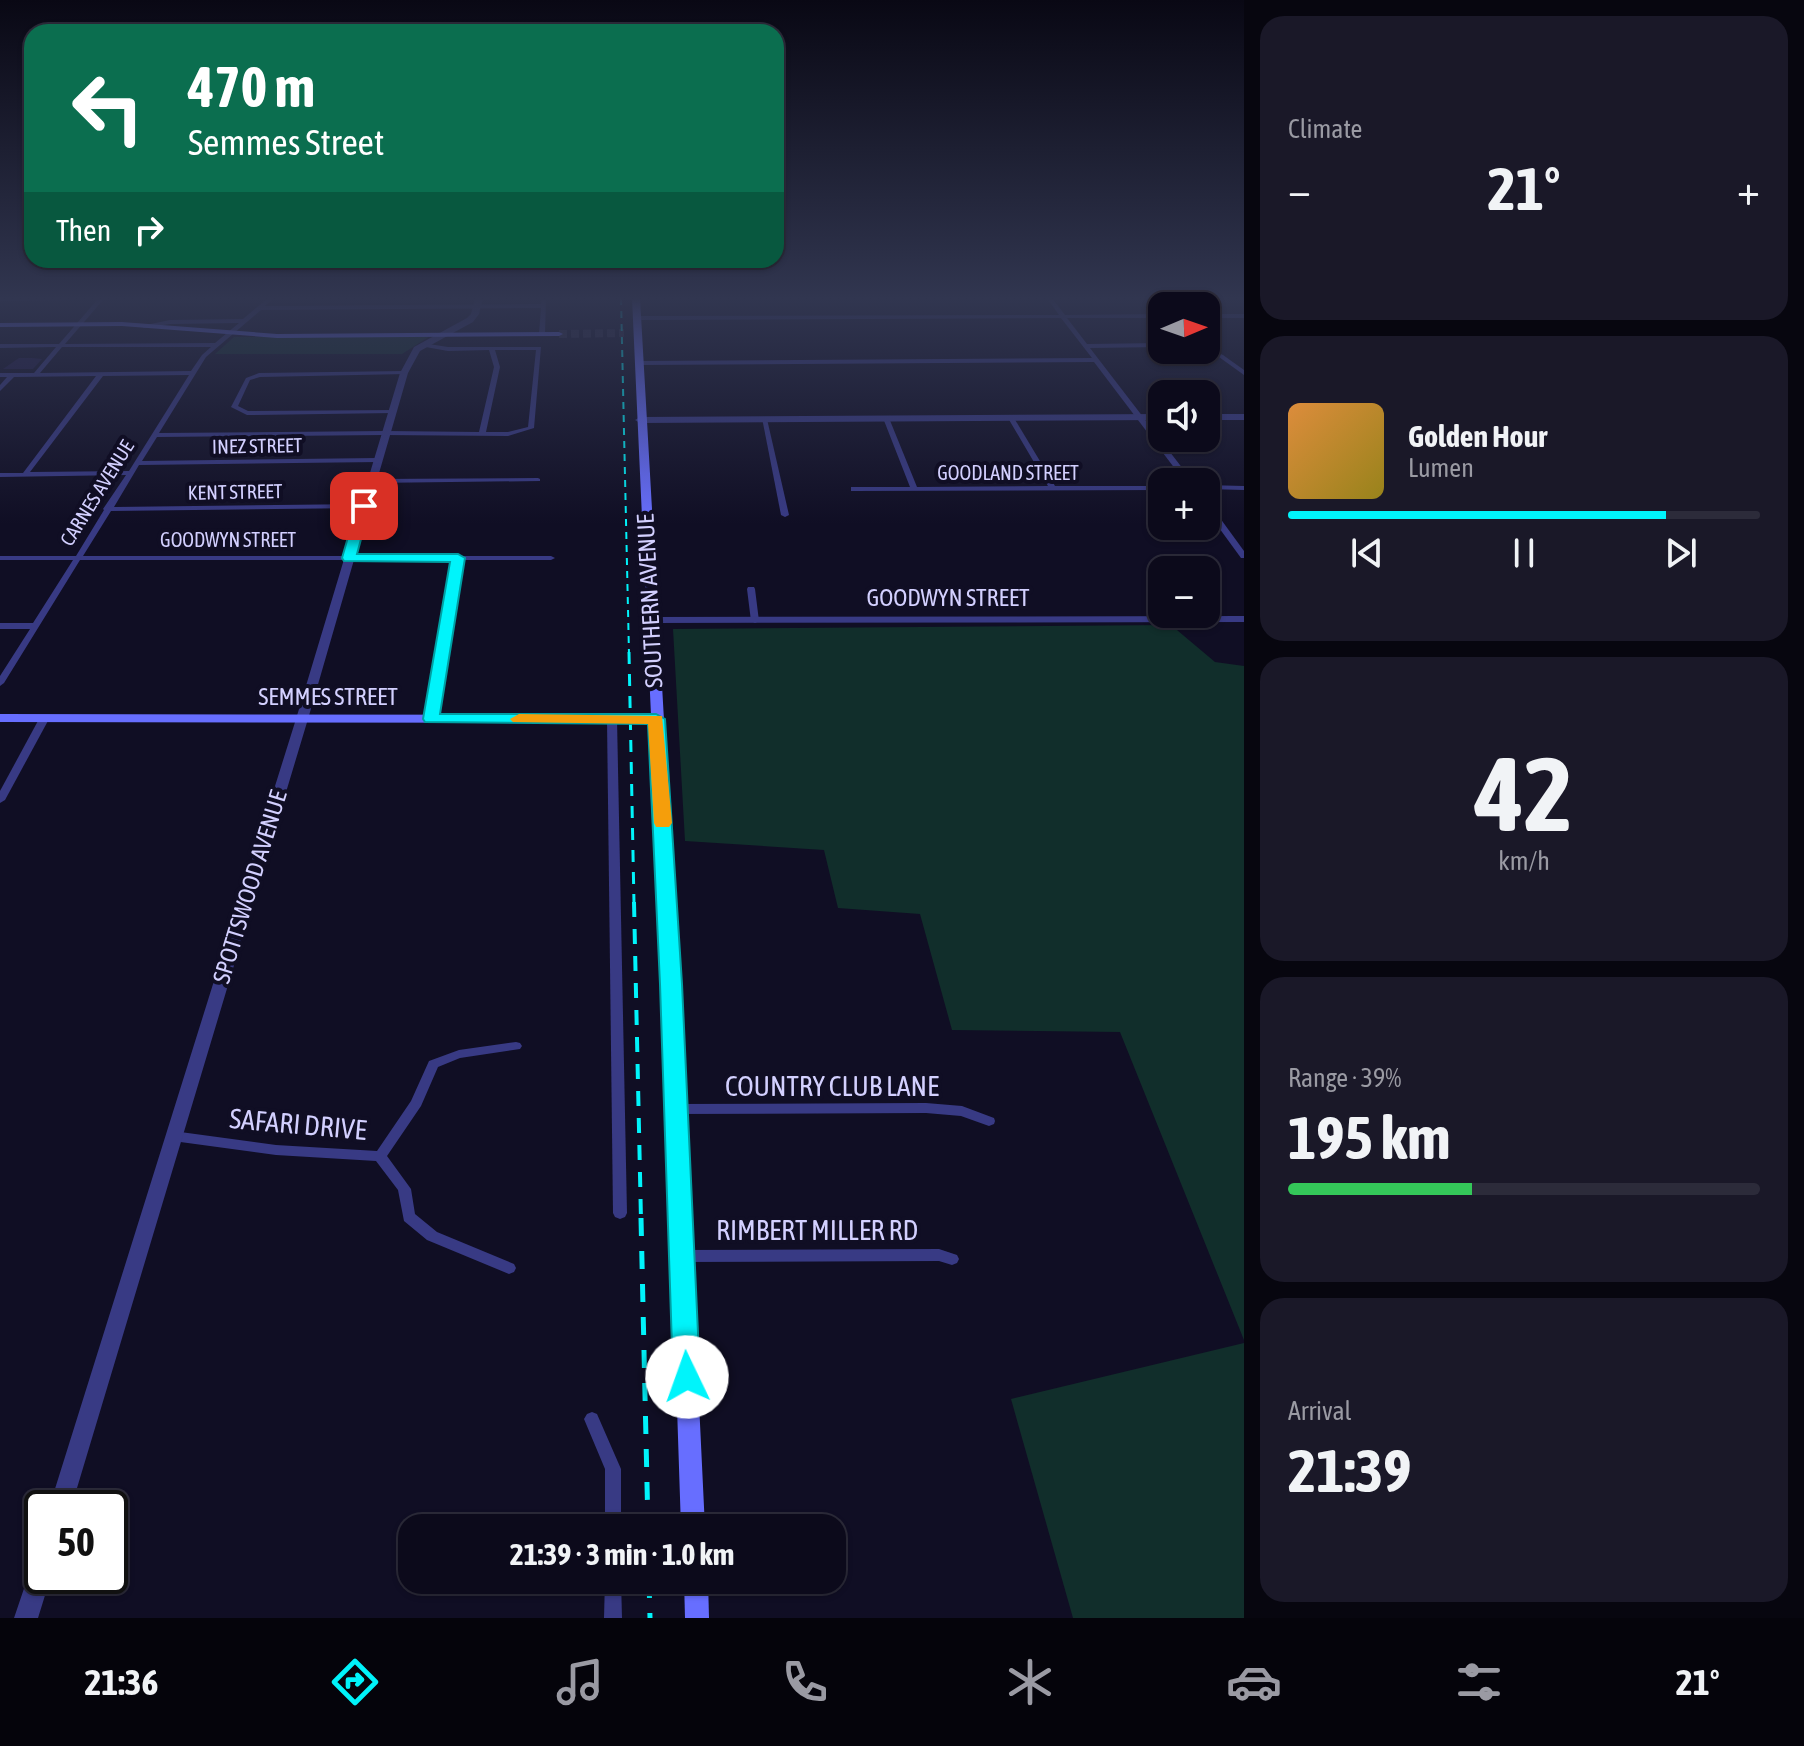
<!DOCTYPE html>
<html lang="en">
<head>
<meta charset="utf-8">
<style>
  body { margin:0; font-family:"Asap Condensed",sans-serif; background:#1a1828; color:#f1f3f6; height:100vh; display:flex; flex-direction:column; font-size:30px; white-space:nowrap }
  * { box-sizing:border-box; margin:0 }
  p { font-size:26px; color:#9a9aa3 }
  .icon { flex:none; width:44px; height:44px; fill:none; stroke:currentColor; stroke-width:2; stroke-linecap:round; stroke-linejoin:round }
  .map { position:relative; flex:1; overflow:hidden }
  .drawer { display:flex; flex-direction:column; gap:16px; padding:16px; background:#07060f; width:560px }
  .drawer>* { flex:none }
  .hud { position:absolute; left:24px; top:24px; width:760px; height:244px; border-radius:24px; box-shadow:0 2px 6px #0004,0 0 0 2px #2c2b3a; background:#0b6e4f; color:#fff; overflow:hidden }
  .needle { width:52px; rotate:88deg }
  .controls { position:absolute; left:1148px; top:292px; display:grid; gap:16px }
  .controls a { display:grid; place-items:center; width:72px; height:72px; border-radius:16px; background:#0c0a1b; box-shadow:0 2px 6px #0004,0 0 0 2px #2c2b3a; font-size:40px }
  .speed { position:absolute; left:24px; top:1490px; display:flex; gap:16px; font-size:40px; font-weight:700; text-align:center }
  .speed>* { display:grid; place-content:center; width:104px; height:104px; border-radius:50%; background:#0c0a1b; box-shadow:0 2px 6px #0004,0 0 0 2px #2c2b3a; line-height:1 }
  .speed .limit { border:4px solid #111; border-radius:12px; background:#fff; color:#111 }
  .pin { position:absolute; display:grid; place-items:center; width:68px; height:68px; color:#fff; margin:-34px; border-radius:16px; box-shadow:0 4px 12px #0006 }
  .me { position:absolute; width:88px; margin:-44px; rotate:357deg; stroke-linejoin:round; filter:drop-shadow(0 0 6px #0008) }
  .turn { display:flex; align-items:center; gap:28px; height:168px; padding:0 32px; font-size:36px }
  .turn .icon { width:104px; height:104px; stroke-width:2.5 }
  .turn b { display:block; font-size:56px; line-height:68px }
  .then { display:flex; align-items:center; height:76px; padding:0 32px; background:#0003; gap:16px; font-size:30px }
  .big { font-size:60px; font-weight:700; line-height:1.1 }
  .drawer .widget { flex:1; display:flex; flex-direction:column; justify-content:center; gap:12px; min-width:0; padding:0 28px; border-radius:24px; background:#1a1828 }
  .drawer .dial { align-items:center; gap:0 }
  .dial b { font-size:104px; line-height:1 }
  .song { display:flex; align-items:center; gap:24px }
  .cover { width:96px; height:96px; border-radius:12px; background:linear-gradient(135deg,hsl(30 70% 55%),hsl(50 70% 35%)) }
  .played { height:8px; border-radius:4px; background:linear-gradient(90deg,#00f4fb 80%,#2c2b3a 80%) }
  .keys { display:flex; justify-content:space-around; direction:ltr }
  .heat { display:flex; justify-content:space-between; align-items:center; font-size:44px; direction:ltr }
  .charge { height:12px; border-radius:6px; background:linear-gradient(90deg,#34c759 39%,#2c2b3a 0) }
  .trip { position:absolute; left:398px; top:1514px; width:448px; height:80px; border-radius:24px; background:#0c0a1b; box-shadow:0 2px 6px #0004,0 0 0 2px #2c2b3a; font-weight:700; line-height:80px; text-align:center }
  .menu { display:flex; height:128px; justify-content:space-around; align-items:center; background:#05040b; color:#9a9aa3 }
  .menu .icon { width:56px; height:56px }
  .menu .on { color:#00f4fb }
  .menu b { font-size:36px; color:#f1f3f6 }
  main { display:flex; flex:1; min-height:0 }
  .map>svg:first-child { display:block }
  .green { fill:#112e2b }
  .building { fill:#1f1945 }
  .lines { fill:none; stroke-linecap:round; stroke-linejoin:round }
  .secondary-tunnel { stroke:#2d2b45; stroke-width:8; stroke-dasharray:8 4; stroke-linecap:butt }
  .minor { fill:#383a84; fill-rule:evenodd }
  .tertiary { fill:#383a84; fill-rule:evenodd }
  .secondary { fill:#676eff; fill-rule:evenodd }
  .rail-far3 { stroke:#00f4fb; stroke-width:2; stroke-dasharray:7 6; stroke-linecap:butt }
  .rail-far2 { stroke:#00f4fb; stroke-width:3; stroke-dasharray:12 10; stroke-linecap:butt }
  .rail-far1 { stroke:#00f4fb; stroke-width:4; stroke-dasharray:15 12; stroke-linecap:butt }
  .rail { stroke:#00f4fb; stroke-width:5; stroke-dasharray:18 15; stroke-linecap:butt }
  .route { fill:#00f4fb; stroke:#009fa3; stroke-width:2 }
  .slow { fill:#f59e0b }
  .labels { text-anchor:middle; stroke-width:8; stroke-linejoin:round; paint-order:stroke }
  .far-street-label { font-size:20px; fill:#d3d0ff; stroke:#100e24 }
  .street-label { font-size:24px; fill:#d3d0ff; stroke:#100e24 }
  .near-street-label { font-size:28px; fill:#d3d0ff; stroke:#100e24 }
</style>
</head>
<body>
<main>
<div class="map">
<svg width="1244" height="1618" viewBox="0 0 1244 1618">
  <rect width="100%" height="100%" fill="#100e24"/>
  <g class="green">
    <polygon points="430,336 402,354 215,354 234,337"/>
    <polygon points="1171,625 1215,662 1244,666 1244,1340 1120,1032 952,1030 920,914 838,908 824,850 685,841 673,629"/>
    <polygon points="1244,1343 1244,1618 1073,1618 1011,1399"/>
  </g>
  <polygon class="building" points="19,358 32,358 42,359 33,369 3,369"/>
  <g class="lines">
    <polyline class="secondary-tunnel" points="559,334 624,333"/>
    <g class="minor">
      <path d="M0 298H264L261 300H103L65 344 215 343 239 323 170 324 144 328 141 326 170 320 243 319 268 298H274L265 306 541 304 542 298H546L545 334 542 336 539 334 541 308 261 310 206 357 159 433 386 431 479 432 494 367 489 350 448 351 420 346 419 345 422 343 448 347H541L534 428 508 436 383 435 157 437 142 461 377 458 380 460 377 462 139 465 114 507 364 504 368 506 364 508 111 511 83 556H551L555 558 551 560H461L436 719 431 722 426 719 454 560H80L4 683 0 686V676L30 629H0V623H33L73 560H0V556H76L104 510 103 509 126 475 0 477V473H23L96 376 14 377 0 391V385L7 377H0V373H34L56 347 0 348V344H59L97 300 0 301ZM62 347H211L202 355 191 371 40 373ZM495 350H536L528 427 508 432H486L500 367ZM189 375 129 471 30 472 103 376Z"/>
      <polygon points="1047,298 1052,298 1065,315 1162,314 1162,318 1067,318 1087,344 1162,343 1162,347 1090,348 1193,482 1185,482 1094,362 638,365 635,363 638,361 1092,358 1061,318 636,320 633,318 636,316 1059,315"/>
      <rect x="1206" y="314" width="38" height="4"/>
      <polygon points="1206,348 1223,355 1244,370 1244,375 1219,357 1202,350 1206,350"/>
      <polygon points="404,371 406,372 406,374 260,377 250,380 238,406 248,411 395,410 396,411 393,413 247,415 231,407 246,378 259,373"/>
      <polygon points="886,416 889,418 917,487 1048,486 1008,418 1011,416 1014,418 1055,486 1162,486 1162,490 851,491 851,487 910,487 883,418"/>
      <polygon points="762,418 767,419 789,515 785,517 781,515"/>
      <polygon points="538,478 540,479 540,481 372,483 368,481 372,479"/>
      <polygon points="1206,485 1244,486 1244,490 1206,489"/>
      <polygon points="1206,503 1209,503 1244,551 1244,558 1241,558 1206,510"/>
      <polygon points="748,587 754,587 755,589 759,621 755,623 751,621 747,589"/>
      <polygon points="44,716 49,719 5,800 0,803 0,791 39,719"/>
      <polygon points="612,716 617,719 627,1213 625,1217 620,1219 615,1217 613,1213 607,719"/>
      <polygon points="516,1042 520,1043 522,1046 520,1049 460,1058 438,1067 421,1106 387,1156 411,1189 415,1214 437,1232 514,1264 516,1268 514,1272 509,1274 427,1240 404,1221 398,1190 376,1161 276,1155 173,1141 168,1140 167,1136 168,1132 173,1131 276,1145 377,1151 411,1101 429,1061 459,1050"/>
      <polygon points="926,1103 962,1106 994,1118 995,1121 994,1124 989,1126 961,1116 926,1113 674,1114 670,1112 668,1109 670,1106 674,1104"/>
      <polygon points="939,1249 957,1255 959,1259 957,1263 952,1265 939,1261 681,1262 676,1260 674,1256 676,1252 681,1250"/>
      <polygon points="592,1412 597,1414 621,1469 621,1528 605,1528 605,1469 584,1419 587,1414"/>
      <polygon points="605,1580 621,1580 622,1618 604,1618"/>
    </g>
    <g class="tertiary">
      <polygon points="475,298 483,298 479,314 473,322 420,351 408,373 308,719 71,1508 49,1508 296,719 400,373 414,347 467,318 471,314"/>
      <polygon points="1162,414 1162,420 640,423 635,420 640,417"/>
      <rect x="1206" y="414" width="38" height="6"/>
      <polygon points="1244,616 1244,622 652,623 646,620 652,617"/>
      <polygon points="42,1555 42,1576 51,1576 38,1618 14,1618 34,1559"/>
    </g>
    <g class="secondary">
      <polygon points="632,298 640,298 679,984 705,1528 681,1528 663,984 651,723 0,722 0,714 651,715"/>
      <polygon points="122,322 277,334 559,332 563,334 559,336 277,338 122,326 0,327 0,323"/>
      <polygon points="684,1580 708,1580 709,1618 685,1618"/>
    </g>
    <polyline class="rail-far3" points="621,298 629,654"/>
    <polyline class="rail-far2" points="629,652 634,904"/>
    <polyline class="rail-far1" points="634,902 641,1220"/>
    <g class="rail">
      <polyline points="641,1218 648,1528"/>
      <polyline points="649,1580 650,1618"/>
    </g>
  </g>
  <linearGradient id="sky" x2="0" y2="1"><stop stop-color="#090814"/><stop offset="0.57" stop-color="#313650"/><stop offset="1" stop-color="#313650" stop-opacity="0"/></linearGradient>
  <rect width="1244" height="524" fill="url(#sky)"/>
  <polygon class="route" points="364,502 370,506 357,554 458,554 465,558 440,714 656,714 665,719 682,984 700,1377 696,1386 687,1390 677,1386 673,1377 660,984 648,724 425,722 423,719 450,562 344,561 342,558 357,506"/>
  <polygon class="slow" points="519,714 662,716 672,823 669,827 656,827 654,823 648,724 513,722 510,719"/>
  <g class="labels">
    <g class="far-street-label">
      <text transform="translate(257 446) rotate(-1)" y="7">INEZ STREET</text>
      <text x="1008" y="480">GOODLAND STREET</text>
      <text transform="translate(235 492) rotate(-1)" y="7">KENT STREET</text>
      <text transform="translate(97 493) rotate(-58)" y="7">CARNES AVENUE</text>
      <text x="228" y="547">GOODWYN STREET</text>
    </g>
    <g class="street-label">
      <text x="948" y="606">GOODWYN STREET</text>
      <text transform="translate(650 601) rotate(-93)" y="8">SOUTHERN AVENUE</text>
      <text x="328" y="705">SEMMES STREET</text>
      <text transform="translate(250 887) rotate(-73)" y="8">SPOTTSWOOD AVENUE</text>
    </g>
    <g class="near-street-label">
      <text x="832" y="1096">COUNTRY CLUB LANE</text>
      <text transform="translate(298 1124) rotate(5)" y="10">SAFARI DRIVE</text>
      <text x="817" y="1240">RIMBERT MILLER RD</text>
    </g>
  </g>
</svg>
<div class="controls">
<a><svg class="needle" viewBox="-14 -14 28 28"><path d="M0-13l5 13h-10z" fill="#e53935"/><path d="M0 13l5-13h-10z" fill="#9a9aa3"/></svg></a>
<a><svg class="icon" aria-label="sound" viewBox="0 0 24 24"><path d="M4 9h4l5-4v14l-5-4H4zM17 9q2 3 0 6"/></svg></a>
<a>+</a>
<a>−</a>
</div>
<div class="speed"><div class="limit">50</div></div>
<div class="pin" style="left:364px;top:506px;background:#d93025"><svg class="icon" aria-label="arrive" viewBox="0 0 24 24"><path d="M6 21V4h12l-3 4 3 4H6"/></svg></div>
<svg class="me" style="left:687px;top:1377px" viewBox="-20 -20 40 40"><circle r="19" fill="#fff"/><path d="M0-13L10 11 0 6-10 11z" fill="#00f4fb"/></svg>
<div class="trip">21:39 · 3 min · 1.0 km</div>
<div class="hud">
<div class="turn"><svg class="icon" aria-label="left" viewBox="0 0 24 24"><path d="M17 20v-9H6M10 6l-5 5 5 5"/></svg><div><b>470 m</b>Semmes Street</div></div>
<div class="then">Then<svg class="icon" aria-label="right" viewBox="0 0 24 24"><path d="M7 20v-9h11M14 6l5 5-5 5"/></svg></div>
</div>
</div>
<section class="drawer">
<div class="widget"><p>Climate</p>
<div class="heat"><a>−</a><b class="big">21°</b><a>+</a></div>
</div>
<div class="widget">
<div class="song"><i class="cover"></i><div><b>Golden Hour</b><p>Lumen</p></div></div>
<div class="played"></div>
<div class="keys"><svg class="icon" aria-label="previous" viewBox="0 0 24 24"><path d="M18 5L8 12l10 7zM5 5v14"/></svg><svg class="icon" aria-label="pause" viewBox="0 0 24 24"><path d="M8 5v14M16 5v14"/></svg><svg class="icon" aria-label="next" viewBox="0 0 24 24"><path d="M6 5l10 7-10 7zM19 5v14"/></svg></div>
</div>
<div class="widget dial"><b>42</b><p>km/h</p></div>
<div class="widget"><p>Range · 39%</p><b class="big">195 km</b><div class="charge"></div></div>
<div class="widget"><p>Arrival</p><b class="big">21:39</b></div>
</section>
</main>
<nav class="menu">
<b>21:36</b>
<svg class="icon on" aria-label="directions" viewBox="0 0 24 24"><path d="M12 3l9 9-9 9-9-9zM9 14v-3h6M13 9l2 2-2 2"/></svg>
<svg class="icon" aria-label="music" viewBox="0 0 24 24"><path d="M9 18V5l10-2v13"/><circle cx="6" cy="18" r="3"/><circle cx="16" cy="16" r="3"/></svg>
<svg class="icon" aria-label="phone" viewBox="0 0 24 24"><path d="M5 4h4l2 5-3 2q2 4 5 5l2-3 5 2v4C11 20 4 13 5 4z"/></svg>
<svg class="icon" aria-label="climate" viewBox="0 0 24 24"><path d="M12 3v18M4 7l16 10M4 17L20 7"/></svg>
<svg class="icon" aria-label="car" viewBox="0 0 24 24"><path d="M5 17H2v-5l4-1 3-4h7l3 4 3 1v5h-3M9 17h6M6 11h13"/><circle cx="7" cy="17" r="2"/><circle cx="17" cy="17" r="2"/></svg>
<svg class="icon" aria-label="filters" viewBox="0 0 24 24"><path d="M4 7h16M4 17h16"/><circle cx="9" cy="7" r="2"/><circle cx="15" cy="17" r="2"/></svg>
<b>21°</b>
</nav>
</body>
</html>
